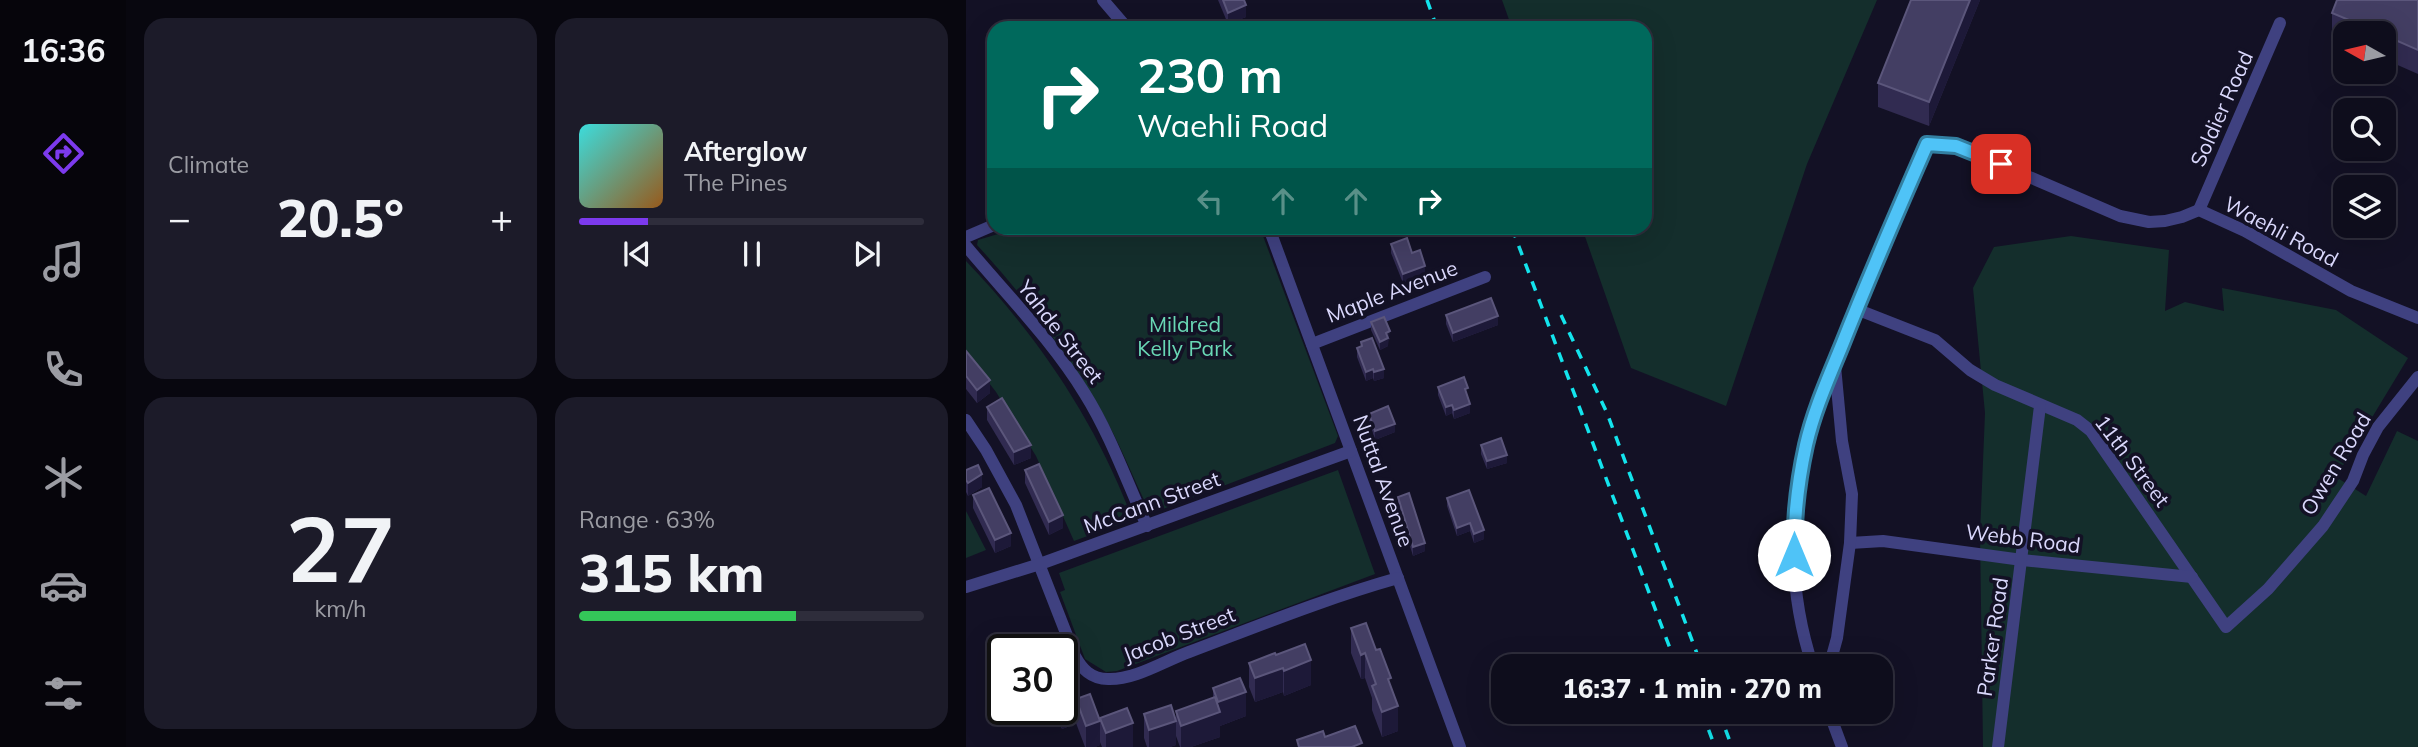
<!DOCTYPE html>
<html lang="en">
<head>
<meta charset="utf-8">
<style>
  body { margin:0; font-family:Mulish,sans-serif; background:#1c1b29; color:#f1f3f6; height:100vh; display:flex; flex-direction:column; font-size:26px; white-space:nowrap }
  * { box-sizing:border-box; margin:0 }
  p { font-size:23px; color:#9b9ca3 }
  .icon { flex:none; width:38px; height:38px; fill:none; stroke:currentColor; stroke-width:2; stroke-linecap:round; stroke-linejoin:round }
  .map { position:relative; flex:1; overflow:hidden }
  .details { display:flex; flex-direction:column; gap:18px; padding:18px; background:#08070f; width:840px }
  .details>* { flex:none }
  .hud { position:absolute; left:21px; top:21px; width:665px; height:214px; border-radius:21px; box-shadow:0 7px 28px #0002,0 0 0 2px #2e2d3b; background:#00695c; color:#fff; overflow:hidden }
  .needle { width:46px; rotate:278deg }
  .tools { position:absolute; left:1367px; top:21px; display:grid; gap:14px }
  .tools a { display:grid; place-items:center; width:63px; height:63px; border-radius:14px; background:#0e0d1c; box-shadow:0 7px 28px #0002,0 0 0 2px #2e2d3b; font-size:35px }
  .speed { position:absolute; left:21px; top:634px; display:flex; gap:14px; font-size:35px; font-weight:700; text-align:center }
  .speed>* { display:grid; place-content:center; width:91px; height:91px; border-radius:50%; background:#0e0d1c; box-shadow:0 7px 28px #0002,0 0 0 2px #2e2d3b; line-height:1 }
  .speed .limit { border:4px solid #111; border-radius:10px; background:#fff; color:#111 }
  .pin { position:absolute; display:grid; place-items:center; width:60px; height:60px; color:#fff; margin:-30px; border-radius:14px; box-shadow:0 4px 10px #0006 }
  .me { position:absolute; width:77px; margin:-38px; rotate:0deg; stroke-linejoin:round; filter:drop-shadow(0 0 5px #0008) }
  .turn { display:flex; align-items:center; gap:24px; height:147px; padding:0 35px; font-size:32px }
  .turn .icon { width:91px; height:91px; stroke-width:2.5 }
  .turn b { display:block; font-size:49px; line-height:60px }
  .lanes { display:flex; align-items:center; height:66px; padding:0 35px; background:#0003; justify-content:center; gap:35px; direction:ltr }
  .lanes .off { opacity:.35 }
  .big { font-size:52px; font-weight:800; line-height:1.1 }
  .details .card { flex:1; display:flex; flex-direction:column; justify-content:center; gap:10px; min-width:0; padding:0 24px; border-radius:21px; background:#1c1b29 }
  .details .dial { align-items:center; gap:0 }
  .dial b { font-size:91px; line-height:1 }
  .song { display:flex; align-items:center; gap:21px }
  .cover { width:84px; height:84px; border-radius:10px; background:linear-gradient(135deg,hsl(180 70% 55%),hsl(30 70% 35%)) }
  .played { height:7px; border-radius:4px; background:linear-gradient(90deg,#7c3aed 20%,#2e2d3b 20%) }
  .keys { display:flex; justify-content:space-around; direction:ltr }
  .heat { display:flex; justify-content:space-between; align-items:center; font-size:38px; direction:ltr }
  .charge { height:10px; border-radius:5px; background:linear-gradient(90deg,#34c759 63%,#2e2d3b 0) }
  .details .tiles { flex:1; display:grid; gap:18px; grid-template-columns:repeat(2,1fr) }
  .trip { position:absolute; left:525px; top:654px; width:402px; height:70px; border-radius:21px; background:#0e0d1c; box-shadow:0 7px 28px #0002,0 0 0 2px #2e2d3b; font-weight:800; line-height:70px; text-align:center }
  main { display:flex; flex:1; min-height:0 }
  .tabs { display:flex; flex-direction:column; width:126px; justify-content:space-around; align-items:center; background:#06050b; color:#9b9ca3 }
  .tabs .icon { width:49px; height:49px }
  .tabs .selected { color:#7c3aed }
  .tabs b { font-size:32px; color:#f1f3f6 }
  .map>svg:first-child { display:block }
  .green { fill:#142e2c }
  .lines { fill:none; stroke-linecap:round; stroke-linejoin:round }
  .minor { stroke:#3f4180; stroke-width:12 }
  .rail { stroke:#13e4ed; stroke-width:3.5; stroke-dasharray:10 9; stroke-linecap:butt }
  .wall { fill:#312b51 }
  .shaded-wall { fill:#1d1938 }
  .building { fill:#433e63; stroke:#5b567b; stroke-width:2 }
  .route-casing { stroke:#337fa1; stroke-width:18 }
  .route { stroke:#4fc3f7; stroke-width:12 }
  .labels { text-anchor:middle; stroke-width:7; stroke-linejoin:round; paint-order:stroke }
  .street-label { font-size:21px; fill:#dad8fc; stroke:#131125 }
  .park-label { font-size:21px; fill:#69d7b5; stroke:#131125 }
</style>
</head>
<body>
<main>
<nav class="tabs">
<b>16:36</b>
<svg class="icon selected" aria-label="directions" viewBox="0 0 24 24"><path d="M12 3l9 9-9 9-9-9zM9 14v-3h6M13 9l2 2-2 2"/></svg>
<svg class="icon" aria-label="music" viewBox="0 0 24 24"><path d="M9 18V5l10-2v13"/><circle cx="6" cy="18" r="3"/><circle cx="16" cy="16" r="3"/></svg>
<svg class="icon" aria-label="phone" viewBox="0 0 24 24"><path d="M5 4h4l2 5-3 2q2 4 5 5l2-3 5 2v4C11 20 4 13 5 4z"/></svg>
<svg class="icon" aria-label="climate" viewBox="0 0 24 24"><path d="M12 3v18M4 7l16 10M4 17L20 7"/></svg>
<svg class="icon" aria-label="car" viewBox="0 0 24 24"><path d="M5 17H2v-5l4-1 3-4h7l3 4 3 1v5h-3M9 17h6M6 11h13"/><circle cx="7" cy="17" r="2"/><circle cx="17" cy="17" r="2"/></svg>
<svg class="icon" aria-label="filters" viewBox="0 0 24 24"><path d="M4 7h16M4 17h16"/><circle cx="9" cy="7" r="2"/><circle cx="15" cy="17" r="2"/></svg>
</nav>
<section class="details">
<div class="tiles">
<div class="card"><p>Climate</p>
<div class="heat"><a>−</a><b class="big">20.5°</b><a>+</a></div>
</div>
<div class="card">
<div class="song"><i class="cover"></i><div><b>Afterglow</b><p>The Pines</p></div></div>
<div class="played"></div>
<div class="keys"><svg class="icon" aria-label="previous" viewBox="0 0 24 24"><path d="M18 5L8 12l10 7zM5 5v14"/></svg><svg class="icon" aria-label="pause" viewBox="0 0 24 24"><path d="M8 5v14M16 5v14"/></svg><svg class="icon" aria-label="next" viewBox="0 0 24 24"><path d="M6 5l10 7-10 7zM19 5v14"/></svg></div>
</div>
<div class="card dial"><b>27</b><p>km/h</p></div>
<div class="card"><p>Range · 63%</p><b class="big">315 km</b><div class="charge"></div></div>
</div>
</section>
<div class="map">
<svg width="1452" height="747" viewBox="0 0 1452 747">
  <rect width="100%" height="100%" fill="#131125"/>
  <g class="green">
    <polygon points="536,0 911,0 841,164 760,406 665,368 616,228 679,228 679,28 546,28"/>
    <path d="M52 228H294L372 436 369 443 189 512 183 510C166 476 153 441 134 409 100 351 57 295 11 245L12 240Z"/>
    <polygon points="1105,236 1203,250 1199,311 1219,302 1258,311 1256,288 1370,310 1442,358 1370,477 1400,496 1431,431 1452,441 1452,747 1017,747 1014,534 1019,413 1007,288 1028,247"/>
    <path d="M0 261C71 335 128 419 165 515L157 523 108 541 70 456 30 392 0 353Z"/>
    <polygon points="372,470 409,574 151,671 140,672 119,659 94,592 99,590 93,573"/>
    <polygon points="0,511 20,550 0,558"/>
  </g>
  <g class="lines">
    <g class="minor">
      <polyline points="137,0 161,28"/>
      <polyline points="1233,210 1314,23"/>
      <polyline points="303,228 494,747"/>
      <polyline points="0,237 28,225"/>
      <path d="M0 246C40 294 86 340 119 394 144 434 161 482 181 526"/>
      <polyline points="890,309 969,340 1004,370 1029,385 1111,420 1125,431 1260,627 1302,589 1357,526 1387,481 1397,455 1412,427 1452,377"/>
      <polyline points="346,344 519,277"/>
      <path d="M0 420 20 450 50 505 109 656C116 669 125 679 142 679 169 680 198 661 223 652 292 626 361 598 432 578"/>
      <polyline points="884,543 917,541 1056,560 1226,577"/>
      <polyline points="0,587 74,564 385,451"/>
      <path d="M847 667C823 595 821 514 841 440 850 406 865 373 878 340 903 274 933 209 961 144L975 143 1010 154 1154 216 1183 222 1199 221 1216 217 1233 210 1279 231 1385 291 1452 318"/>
      <polyline points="863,667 871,638 884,543 886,494 876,441 869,366"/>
      <polyline points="863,712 876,747"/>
      <polyline points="1032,747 1074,406"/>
    </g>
    <g class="rail">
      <polyline points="461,0 471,28"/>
      <polyline points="546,228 711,667"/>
      <polyline points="595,315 641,413 736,667"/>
      <polyline points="736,712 749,747"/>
      <polyline points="753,712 766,747"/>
    </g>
  </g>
  <g class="wall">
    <polygon points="252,0 278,0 280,17 262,24"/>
    <polygon points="945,0 1014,0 963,126 912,107 912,83"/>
    <polygon points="1452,0 1452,74 1418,59 1418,33 1379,33 1379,43 1366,37 1366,13"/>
    <polygon points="425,244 446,253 459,274 437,283 425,253"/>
    <polygon points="480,315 532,325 487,342 480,324"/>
    <polygon points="405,322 424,339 422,340 422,346 414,350 405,330"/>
    <polygon points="395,342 418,378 408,381 407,378 400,381 391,357 391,348 395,346"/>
    <polygon points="0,351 24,393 11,403 0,389"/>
    <polygon points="472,387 502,396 501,397 504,413 488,419 486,413 480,416 472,395"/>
    <polygon points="21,407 65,458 48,465 21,420"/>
    <polygon points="403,414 429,432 409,440 403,422"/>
    <polygon points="515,445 541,463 521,469 515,454"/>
    <polygon points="0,470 16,487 2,496 0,492"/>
    <polygon points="59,470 97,528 83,535 59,483"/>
    <polygon points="7,495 45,546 29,553 7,508"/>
    <polygon points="432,497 459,551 447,556 432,506"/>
    <polygon points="481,498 518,539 508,543 504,531 491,536 481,506"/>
    <polygon points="385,628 410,650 425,688 432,731 416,737 406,710 406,698 399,678 395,679 385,653"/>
    <polygon points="310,655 345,685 318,696 317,692 289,702 283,687 283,663"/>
    <polygon points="247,688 280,716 254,726 254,737 225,747 214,747 210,736 210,745 204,747 181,747 178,738 178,714 210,720 210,711 247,698"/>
    <polygon points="110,699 134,745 129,747 119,747 110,723"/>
    <polygon points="88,709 96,709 109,724 96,729"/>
    <polygon points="134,718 167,747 136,747 134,742"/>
  </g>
  <g class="shaded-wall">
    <polygon points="1004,0 1014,0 963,126 963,102"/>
    <polygon points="280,5 280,17 262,24 262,13"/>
    <polygon points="459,266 459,274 437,283 437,274"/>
    <polygon points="532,316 532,325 487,342 487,333"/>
    <polygon points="424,331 422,346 414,350 414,342 420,333"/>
    <polygon points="407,369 407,378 400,381 400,372"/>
    <polygon points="418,369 418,378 408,381 408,372"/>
    <polygon points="24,380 24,393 11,403 11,390"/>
    <polygon points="504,404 504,413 488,419 488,410"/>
    <polygon points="486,405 486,413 480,416 480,407"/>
    <polygon points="429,424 429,432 409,440 409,431"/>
    <polygon points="65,445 65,458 48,465 48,452"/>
    <polygon points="541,455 541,463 521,469 521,461"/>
    <polygon points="16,474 16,487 2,496 2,483"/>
    <polygon points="97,515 97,528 83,535 83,522"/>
    <polygon points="504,523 504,531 491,536 491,528"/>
    <polygon points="518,530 518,539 508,543 508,534"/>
    <polygon points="45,533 45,546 29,553 29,540"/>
    <polygon points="459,543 459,551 447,556 447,547"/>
    <polygon points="399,653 399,678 395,679 395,655"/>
    <polygon points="345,660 345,685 318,696 318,671"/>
    <polygon points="317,668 317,692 289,702 289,678"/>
    <polygon points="280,692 280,716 254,726 254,737 225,747 215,747 215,726 252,713 252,702"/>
    <polygon points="109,700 109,724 96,729 96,705"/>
    <polygon points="432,706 432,731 416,737 416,712"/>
    <polygon points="134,721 134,745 129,747 120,747 120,726"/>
    <polygon points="210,721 210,745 204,747 183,747 183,730"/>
    <polygon points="167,723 167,747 140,747 140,733"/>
  </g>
  <g class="building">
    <polygon points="257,0 278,0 280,5 262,13"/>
    <polygon points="945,0 1004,0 963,102 912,83"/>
    <polygon points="1371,0 1452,0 1452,50 1418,35 1418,33 1414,33 1366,13"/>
    <polygon points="417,21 420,28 399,28"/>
    <polygon points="441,238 446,253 454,250 459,266 437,274 425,244"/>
    <polygon points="525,298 532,316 487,333 480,315"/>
    <polygon points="418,317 424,331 420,333 422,338 414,342 405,322"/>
    <polygon points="406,338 418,369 408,372 407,369 400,372 391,348 396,346 395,342"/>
    <polygon points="0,351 24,380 11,390 0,376"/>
    <polygon points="498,377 502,388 499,389 504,404 488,410 486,405 480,407 472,387"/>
    <polygon points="36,398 65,445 48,452 21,407"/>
    <polygon points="422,406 429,424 409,431 403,414"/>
    <polygon points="535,438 541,455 521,461 515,445"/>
    <polygon points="73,464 97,515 83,522 59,470"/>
    <polygon points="12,465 16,474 2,483 0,480 0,470"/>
    <polygon points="23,488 45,533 29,540 7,495"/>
    <polygon points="503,490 518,530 508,534 504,523 491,528 481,498"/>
    <polygon points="443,493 459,543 447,547 432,497"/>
    <polygon points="400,623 410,650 414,649 425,678 422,679 432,706 416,712 406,686 410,684 399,653 395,655 385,628"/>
    <polygon points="339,644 345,660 318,671 317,668 289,678 283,663 309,653 310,655"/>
    <polygon points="99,672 109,700 96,705 96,674"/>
    <polygon points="274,678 280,692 252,702 247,688"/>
    <polygon points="124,694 134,721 120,726 110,699"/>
    <polygon points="249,697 254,712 215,726 210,711"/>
    <polygon points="205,705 210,721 183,730 178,714"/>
    <polygon points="161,708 167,723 140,733 134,718"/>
    <polygon points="389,726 396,743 386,747 333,747 331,740 357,731 359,737"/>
  </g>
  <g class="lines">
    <defs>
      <path id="route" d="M828 555C828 518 832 481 840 445 848 410 863 377 876 345 903 277 932 210 961 144L990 146 1035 164"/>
    </defs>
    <use href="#route" class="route-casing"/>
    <use href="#route" class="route"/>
  </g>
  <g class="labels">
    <g class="street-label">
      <text transform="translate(1256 109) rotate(-66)" y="7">Soldier Road</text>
      <text transform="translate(1315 232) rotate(28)" y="7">Waehli Road</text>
      <text transform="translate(426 292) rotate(-21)" y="7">Maple Avenue</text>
      <text transform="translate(94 332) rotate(52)" y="7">Yahde Street</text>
      <text transform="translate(1166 461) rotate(53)" y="7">11th Street</text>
      <text transform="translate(1370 464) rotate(-59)" y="7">Owen Road</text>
      <text transform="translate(417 481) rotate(70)" y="7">Nuttal Avenue</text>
      <text transform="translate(186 503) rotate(-20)" y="7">McCann Street</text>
      <text transform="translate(1057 539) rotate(7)" y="7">Webb Road</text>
      <text transform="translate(213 635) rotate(-21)" y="7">Jacob Street</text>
      <text transform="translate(1027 637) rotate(-82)" y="7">Parker Road</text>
    </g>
    <g class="park-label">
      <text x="219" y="332">Mildred<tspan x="219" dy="24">Kelly Park</tspan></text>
    </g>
  </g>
</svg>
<div class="tools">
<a><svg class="needle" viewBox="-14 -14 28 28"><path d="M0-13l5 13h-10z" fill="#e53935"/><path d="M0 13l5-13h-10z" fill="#9b9ca3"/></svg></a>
<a><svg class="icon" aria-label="search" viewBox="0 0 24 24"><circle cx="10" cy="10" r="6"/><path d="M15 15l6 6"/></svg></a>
<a><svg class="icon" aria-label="layers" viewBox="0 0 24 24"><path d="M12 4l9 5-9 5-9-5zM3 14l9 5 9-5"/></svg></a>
</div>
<div class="speed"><div class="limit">30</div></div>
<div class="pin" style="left:1035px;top:164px;background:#d93025"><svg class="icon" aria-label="arrive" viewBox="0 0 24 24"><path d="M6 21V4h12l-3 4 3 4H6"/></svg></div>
<svg class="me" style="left:828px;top:555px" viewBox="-20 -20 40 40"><circle r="19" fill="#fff"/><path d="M0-13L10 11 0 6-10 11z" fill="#4fc3f7"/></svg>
<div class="trip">16:37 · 1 min · 270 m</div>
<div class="hud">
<div class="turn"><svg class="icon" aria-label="right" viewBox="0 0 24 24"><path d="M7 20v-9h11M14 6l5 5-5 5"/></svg><div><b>230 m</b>Waehli Road</div></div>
<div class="lanes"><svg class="icon off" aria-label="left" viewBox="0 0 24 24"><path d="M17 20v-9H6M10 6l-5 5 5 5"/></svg><svg class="icon off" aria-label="ahead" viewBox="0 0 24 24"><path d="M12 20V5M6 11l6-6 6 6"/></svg><svg class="icon off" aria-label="ahead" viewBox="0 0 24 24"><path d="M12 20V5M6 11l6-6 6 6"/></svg><svg class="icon" aria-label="right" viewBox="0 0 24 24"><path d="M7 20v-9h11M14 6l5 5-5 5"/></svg></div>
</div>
</div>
</main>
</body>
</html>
